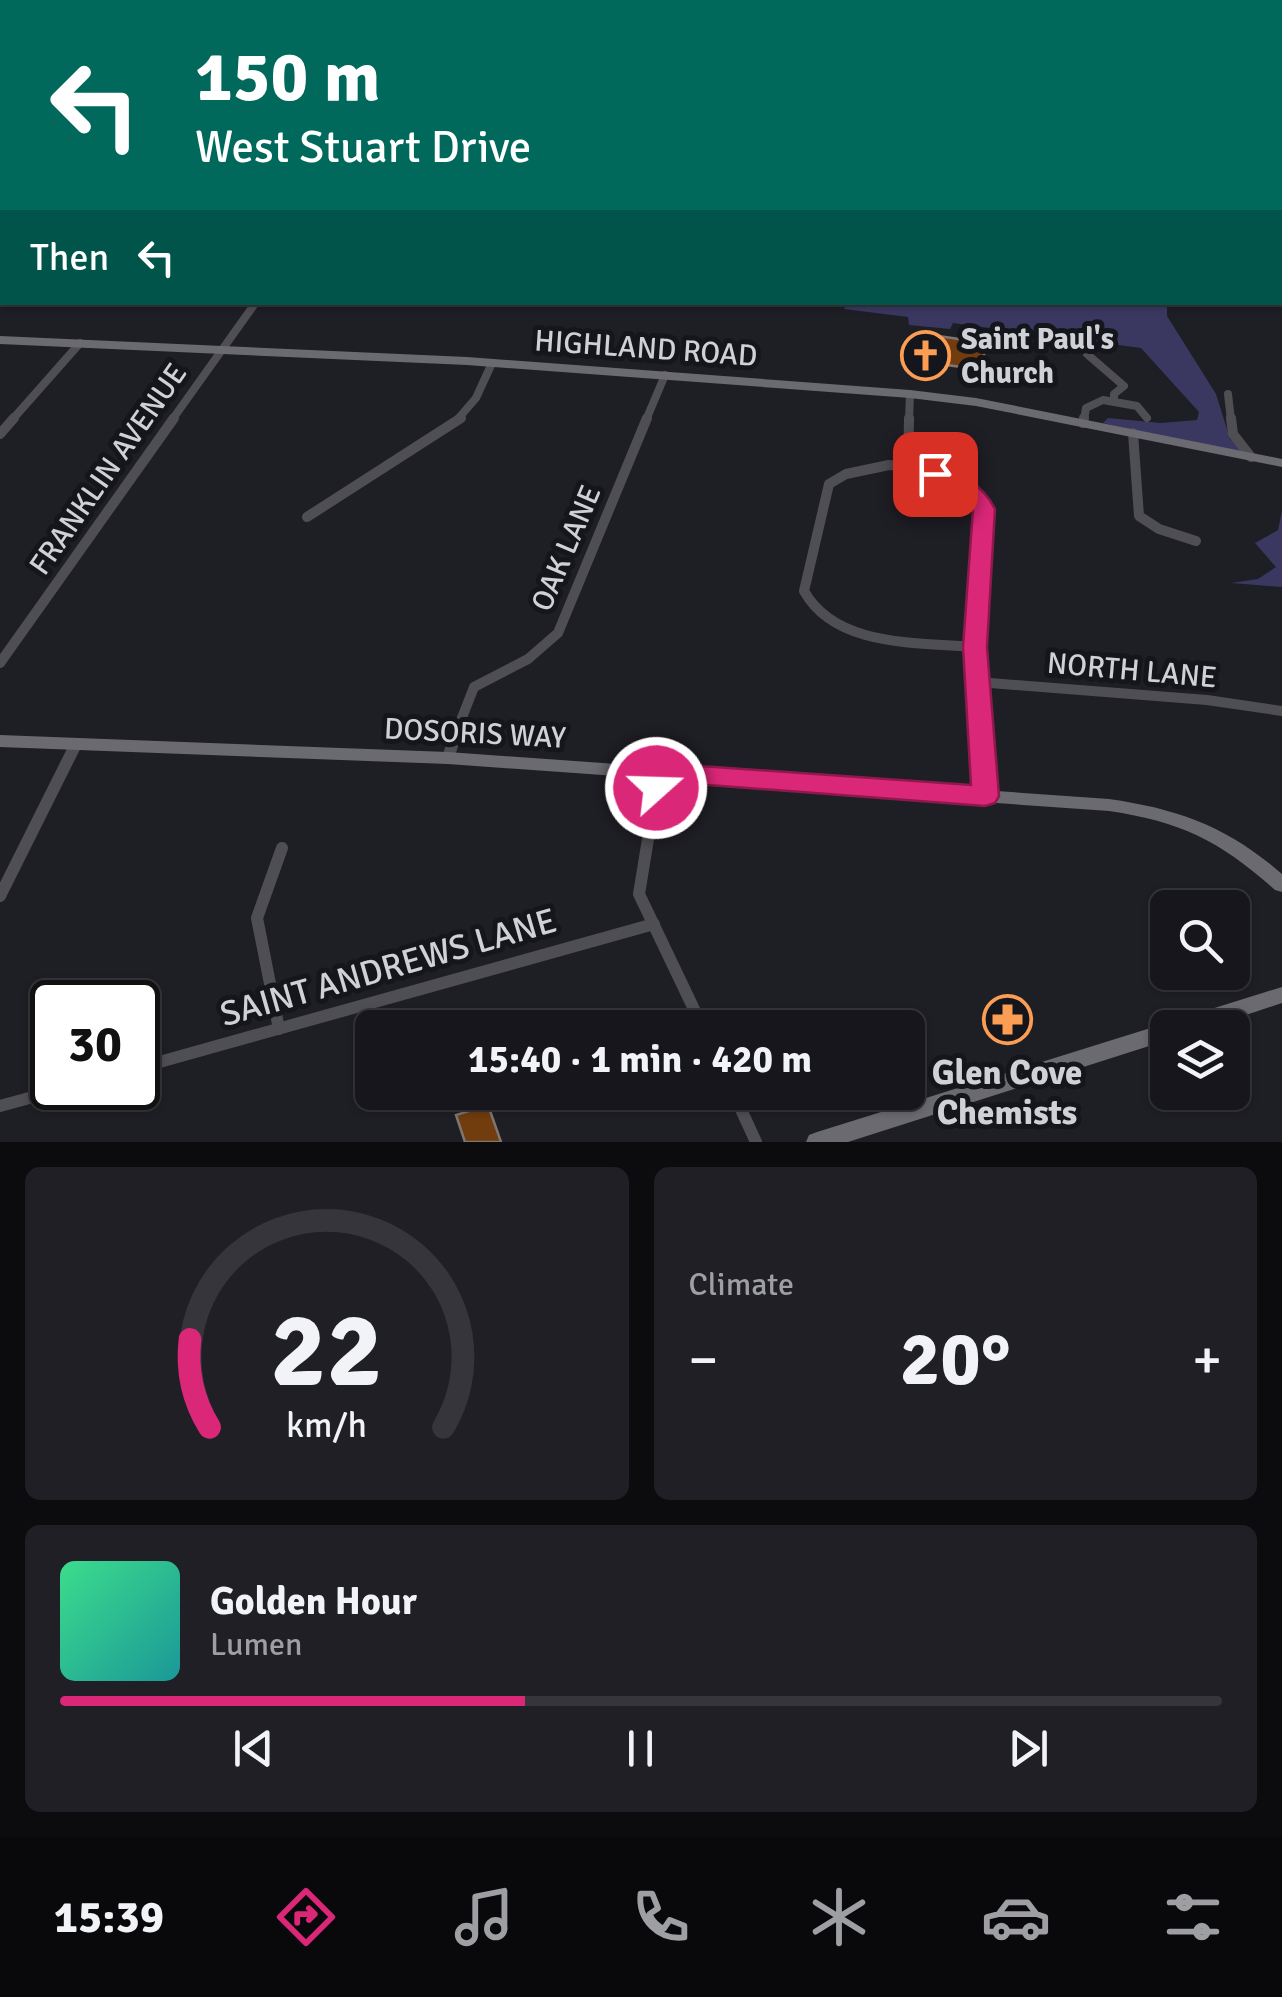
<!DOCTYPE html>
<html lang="en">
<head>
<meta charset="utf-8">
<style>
  body { margin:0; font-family:Signika,sans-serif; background:#1f1f25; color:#f1f3f6; height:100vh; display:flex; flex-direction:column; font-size:38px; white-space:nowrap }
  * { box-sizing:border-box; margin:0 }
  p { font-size:32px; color:#9e9fa3 }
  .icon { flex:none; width:55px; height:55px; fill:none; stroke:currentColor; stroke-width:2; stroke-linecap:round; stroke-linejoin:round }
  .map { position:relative; height:1142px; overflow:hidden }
  .drawer { display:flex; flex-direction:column; gap:25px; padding:25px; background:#0c0c0f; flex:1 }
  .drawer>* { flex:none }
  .guide { position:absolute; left:0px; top:0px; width:1282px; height:305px; box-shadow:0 2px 8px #0004,0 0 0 2px #35353b; background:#00695c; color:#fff; overflow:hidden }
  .tools { position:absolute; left:1150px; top:890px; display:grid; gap:20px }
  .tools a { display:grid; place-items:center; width:100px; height:100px; border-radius:15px; background:#16161c; box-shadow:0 2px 8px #0004,0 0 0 2px #35353b; font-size:50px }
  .speed { position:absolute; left:30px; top:980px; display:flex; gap:20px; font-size:50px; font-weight:700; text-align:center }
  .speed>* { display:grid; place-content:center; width:130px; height:130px; border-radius:50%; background:#16161c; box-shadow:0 2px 8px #0004,0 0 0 2px #35353b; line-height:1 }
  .speed .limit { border:5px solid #111; border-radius:15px; background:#fff; color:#111 }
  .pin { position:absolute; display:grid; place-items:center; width:85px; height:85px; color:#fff; margin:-42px; border-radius:20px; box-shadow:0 5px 15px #0006 }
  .me { position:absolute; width:110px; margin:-55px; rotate:70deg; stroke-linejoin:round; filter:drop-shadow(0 0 8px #0008) }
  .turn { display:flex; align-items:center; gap:35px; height:210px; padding:0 30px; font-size:45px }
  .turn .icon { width:130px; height:130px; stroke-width:2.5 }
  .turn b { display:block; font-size:70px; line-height:85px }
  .then { display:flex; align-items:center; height:95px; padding:0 30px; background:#0003; gap:20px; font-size:38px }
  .big { font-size:75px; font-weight:800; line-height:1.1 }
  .drawer .widget { flex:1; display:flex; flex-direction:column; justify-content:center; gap:15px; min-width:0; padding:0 35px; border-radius:15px; background:#1f1f25 }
  .drawer .dial { align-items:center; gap:0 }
  .dial svg { height:260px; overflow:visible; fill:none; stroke:#35353b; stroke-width:7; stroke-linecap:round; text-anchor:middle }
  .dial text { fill:#f1f3f6; stroke:none }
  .song { display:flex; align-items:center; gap:30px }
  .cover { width:120px; height:120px; border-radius:15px; background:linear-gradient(135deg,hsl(150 70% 55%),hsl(180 70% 35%)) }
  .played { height:10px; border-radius:5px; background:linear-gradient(90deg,#db2777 40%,#35353b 40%) }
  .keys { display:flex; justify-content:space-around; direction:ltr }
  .heat { display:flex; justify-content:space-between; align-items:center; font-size:55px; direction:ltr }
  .drawer .tiles { flex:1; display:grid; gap:25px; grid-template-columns:1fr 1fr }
  .widget:last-child { grid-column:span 2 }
  .trip { position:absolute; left:355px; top:1010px; width:570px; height:100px; border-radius:15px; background:#16161c; box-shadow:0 2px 8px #0004,0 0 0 2px #35353b; font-weight:800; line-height:100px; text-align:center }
  .menu { display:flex; height:160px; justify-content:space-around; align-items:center; background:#09090b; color:#9e9fa3 }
  .menu .icon { width:70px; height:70px }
  .menu .on { color:#db2777 }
  .menu b { font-size:45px; color:#f1f3f6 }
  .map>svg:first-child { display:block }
  .green { fill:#3a3861 }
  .building { fill:#713c0e; stroke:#7f7671; stroke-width:2.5 }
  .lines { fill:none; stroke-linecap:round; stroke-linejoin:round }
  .street-far3 { stroke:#4f4f53; stroke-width:6 }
  .street-far2 { stroke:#4f4f53; stroke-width:8 }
  .street-far1 { stroke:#4f4f53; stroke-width:10 }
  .street { stroke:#4f4f53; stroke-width:12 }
  .secondary { fill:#6a6a70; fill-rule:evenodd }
  .primary { fill:#7e7f86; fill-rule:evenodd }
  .rail { stroke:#75767c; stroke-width:2.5; stroke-dasharray:9 4; stroke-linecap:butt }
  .route { fill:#db2777; stroke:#8e194d; stroke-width:2.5 }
  .labels { text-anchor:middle; stroke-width:10; stroke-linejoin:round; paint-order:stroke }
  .poi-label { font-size:30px; font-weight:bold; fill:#d0d1d6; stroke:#15151c; text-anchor:start }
  .street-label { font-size:30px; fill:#d0d1d6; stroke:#15151c }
  .near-street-label { font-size:35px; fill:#d0d1d6; stroke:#15151c }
  .near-poi-label { font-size:35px; font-weight:bold; fill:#d0d1d6; stroke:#15151c }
</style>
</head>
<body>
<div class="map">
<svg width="1282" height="1142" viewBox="0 0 1282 1142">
  <rect width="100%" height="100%" fill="#1e1e25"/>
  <g class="green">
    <polygon points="848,302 1161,303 1167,305 1167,316 1216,394 1230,439 1251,457 1103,423 1108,418 1161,423 1197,420 1199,412 1141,348 953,323 950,329 909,325 908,317 844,309"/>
    <polygon points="1282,511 1282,587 1231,583 1258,579 1276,567 1255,543 1278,530"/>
  </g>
  <g class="building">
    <polygon points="924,334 980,342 984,345 984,370 939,364 939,369 911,367 913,346 923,346"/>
    <polygon points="488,1105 501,1142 465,1142 456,1115"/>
  </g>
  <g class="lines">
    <g class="street-far3">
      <polyline points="703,0 728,2"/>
      <polyline points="1028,0 1083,2"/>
      <polyline points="277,2 283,0"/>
      <polyline points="465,2 496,2"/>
    </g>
    <g class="street-far2">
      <polyline points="1087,354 1124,386 1114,394 1114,399"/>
      <polyline points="1228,394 1231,420"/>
      <polyline points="12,420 80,343"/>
      <polyline points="172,420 256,302"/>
      <polyline points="457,420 476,398 492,363"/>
      <polyline points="646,420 665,375"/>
      <polyline points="909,420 910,394"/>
      <polyline points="1084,420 1086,408 1103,400 1137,406 1147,418"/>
    </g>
    <g class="street-far1">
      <polyline points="1231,418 1233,434 1251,457"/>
      <polyline points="1083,423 1084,418"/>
      <polyline points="1133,433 1139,516 1159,529 1196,541"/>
      <polyline points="0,434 14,418"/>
      <path d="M889 465C928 467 960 476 984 509L975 647C918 642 836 648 804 591L829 484 846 474Z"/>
      <polyline points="908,467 909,418"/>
      <polyline points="307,517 461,418"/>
      <polyline points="975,647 981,733"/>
      <polyline points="0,663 174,418"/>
      <polyline points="978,682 1207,700 1282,711"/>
      <polyline points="456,733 474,687 528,659 558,633 647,418"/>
    </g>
    <g class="street">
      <polyline points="981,730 985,796"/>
      <polyline points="448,758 457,730"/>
      <polyline points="659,772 639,894 703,1028"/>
      <polyline points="0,896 76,744"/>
      <polyline points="279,1029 257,918 282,848"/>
      <polyline points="138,1068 654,924"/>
      <polyline points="733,1092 756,1142"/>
      <polyline points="0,1106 66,1088"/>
    </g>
    <g class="secondary">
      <polygon points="400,0 408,0 410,2 402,2"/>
      <polygon points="2,148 2,154 0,155 0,149"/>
      <polygon points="0,201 2,201 2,208 0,209"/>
      <rect x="1280" y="274" width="2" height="7"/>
      <polygon points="0,336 467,357 910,390 976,398 1282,459 1282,467 976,406 910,398 467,365 0,344"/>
      <path d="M0 735 448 752 1109 799C1179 809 1228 827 1282 874V892L1275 890C1220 841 1182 822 1109 811L448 764 0 747Z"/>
      <polygon points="1282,987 1282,1003 1207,1028 1168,1028 1168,1040 848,1142 806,1142 809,1135 817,1132"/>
    </g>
    <g class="primary">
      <rect x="620" y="0" width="8" height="2"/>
      <rect x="1280" y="216" width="2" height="8"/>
    </g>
    <polyline class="rail" points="289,2 295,0"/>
  </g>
  <path class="route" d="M935 468C962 475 982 483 995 509L987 647 999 796 995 803 985 806 670 782 666 795H646L642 788 649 766 659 763 971 785 963 647 973 509C962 486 941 488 924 474L927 470Z"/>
  <defs>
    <symbol id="church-ring" viewBox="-11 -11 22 22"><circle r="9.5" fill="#15151c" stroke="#fc9d54" stroke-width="1.5"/><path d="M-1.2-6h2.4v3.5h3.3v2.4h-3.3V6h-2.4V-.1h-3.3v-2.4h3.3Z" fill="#fc9d54"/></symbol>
    <symbol id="pharmacy-ring" viewBox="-11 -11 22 22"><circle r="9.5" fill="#15151c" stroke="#fc9d54" stroke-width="1.5"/><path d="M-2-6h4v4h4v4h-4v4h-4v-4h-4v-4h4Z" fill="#fc9d54"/></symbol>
  </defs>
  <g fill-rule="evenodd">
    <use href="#church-ring" x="898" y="328" width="55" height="55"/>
    <use href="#pharmacy-ring" x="980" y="992" width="55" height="55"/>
  </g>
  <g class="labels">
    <g class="poi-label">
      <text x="961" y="349">Saint Paul's<tspan x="961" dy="34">Church</tspan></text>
    </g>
    <g class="street-label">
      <text transform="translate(646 348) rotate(4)" y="10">HIGHLAND ROAD</text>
      <text transform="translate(108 469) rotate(-55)" y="10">FRANKLIN AVENUE</text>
      <text transform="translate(566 548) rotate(-67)" y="10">OAK LANE</text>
      <text transform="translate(1132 670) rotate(5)" y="10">NORTH LANE</text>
      <text transform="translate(475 733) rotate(3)" y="10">DOSORIS WAY</text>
    </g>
    <g class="near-street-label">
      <text transform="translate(388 967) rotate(-16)" y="12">SAINT ANDREWS LANE</text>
    </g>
    <g class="near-poi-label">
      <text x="1007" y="1084">Glen Cove<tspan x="1007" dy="40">Chemists</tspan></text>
    </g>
  </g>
</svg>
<div class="tools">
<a><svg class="icon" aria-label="search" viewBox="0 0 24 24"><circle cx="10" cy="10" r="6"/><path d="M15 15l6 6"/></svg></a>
<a><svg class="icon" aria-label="layers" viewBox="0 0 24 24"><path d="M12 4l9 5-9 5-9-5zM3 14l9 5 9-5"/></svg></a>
</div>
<div class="speed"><div class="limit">30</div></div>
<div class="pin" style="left:935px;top:474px;background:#d93025"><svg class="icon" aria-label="arrive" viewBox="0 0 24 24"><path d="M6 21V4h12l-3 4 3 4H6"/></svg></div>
<svg class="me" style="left:656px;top:788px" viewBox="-20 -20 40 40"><circle r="17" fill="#db2777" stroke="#fff" stroke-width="3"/><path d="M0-11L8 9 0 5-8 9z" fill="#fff"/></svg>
<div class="trip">15:40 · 1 min · 420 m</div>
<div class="guide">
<div class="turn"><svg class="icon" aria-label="left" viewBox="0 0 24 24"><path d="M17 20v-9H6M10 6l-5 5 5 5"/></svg><div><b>150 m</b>West Stuart Drive</div></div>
<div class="then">Then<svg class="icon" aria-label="left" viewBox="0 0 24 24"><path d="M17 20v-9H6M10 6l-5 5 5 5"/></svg></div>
</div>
</div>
<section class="drawer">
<div class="tiles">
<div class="widget dial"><svg viewBox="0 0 100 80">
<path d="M14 69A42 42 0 1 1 86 69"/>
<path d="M14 69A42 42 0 0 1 8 42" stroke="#db2777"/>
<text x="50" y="56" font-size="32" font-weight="700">22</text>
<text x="50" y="72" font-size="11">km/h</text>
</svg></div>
<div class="widget"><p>Climate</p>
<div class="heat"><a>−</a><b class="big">20°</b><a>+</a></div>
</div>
<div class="widget">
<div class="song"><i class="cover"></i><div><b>Golden Hour</b><p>Lumen</p></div></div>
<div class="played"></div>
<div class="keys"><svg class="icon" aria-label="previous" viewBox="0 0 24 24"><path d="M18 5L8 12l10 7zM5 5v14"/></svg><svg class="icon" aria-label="pause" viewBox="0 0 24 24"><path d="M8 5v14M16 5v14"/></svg><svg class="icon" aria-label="next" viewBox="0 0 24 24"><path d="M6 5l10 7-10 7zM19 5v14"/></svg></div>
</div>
</div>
</section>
<nav class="menu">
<b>15:39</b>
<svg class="icon on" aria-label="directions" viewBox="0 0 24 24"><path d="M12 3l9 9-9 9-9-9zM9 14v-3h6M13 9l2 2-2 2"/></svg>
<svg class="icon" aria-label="music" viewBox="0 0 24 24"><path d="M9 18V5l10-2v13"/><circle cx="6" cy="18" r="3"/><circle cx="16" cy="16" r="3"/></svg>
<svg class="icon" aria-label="phone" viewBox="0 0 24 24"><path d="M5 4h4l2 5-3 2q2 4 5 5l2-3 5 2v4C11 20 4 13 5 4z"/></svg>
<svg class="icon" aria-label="climate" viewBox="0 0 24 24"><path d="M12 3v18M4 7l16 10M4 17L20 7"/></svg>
<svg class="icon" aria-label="car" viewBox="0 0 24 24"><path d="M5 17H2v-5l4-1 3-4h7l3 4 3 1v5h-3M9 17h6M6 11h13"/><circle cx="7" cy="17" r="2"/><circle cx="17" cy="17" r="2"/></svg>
<svg class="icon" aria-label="filters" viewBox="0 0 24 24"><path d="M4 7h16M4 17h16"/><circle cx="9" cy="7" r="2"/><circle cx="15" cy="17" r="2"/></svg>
</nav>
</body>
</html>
